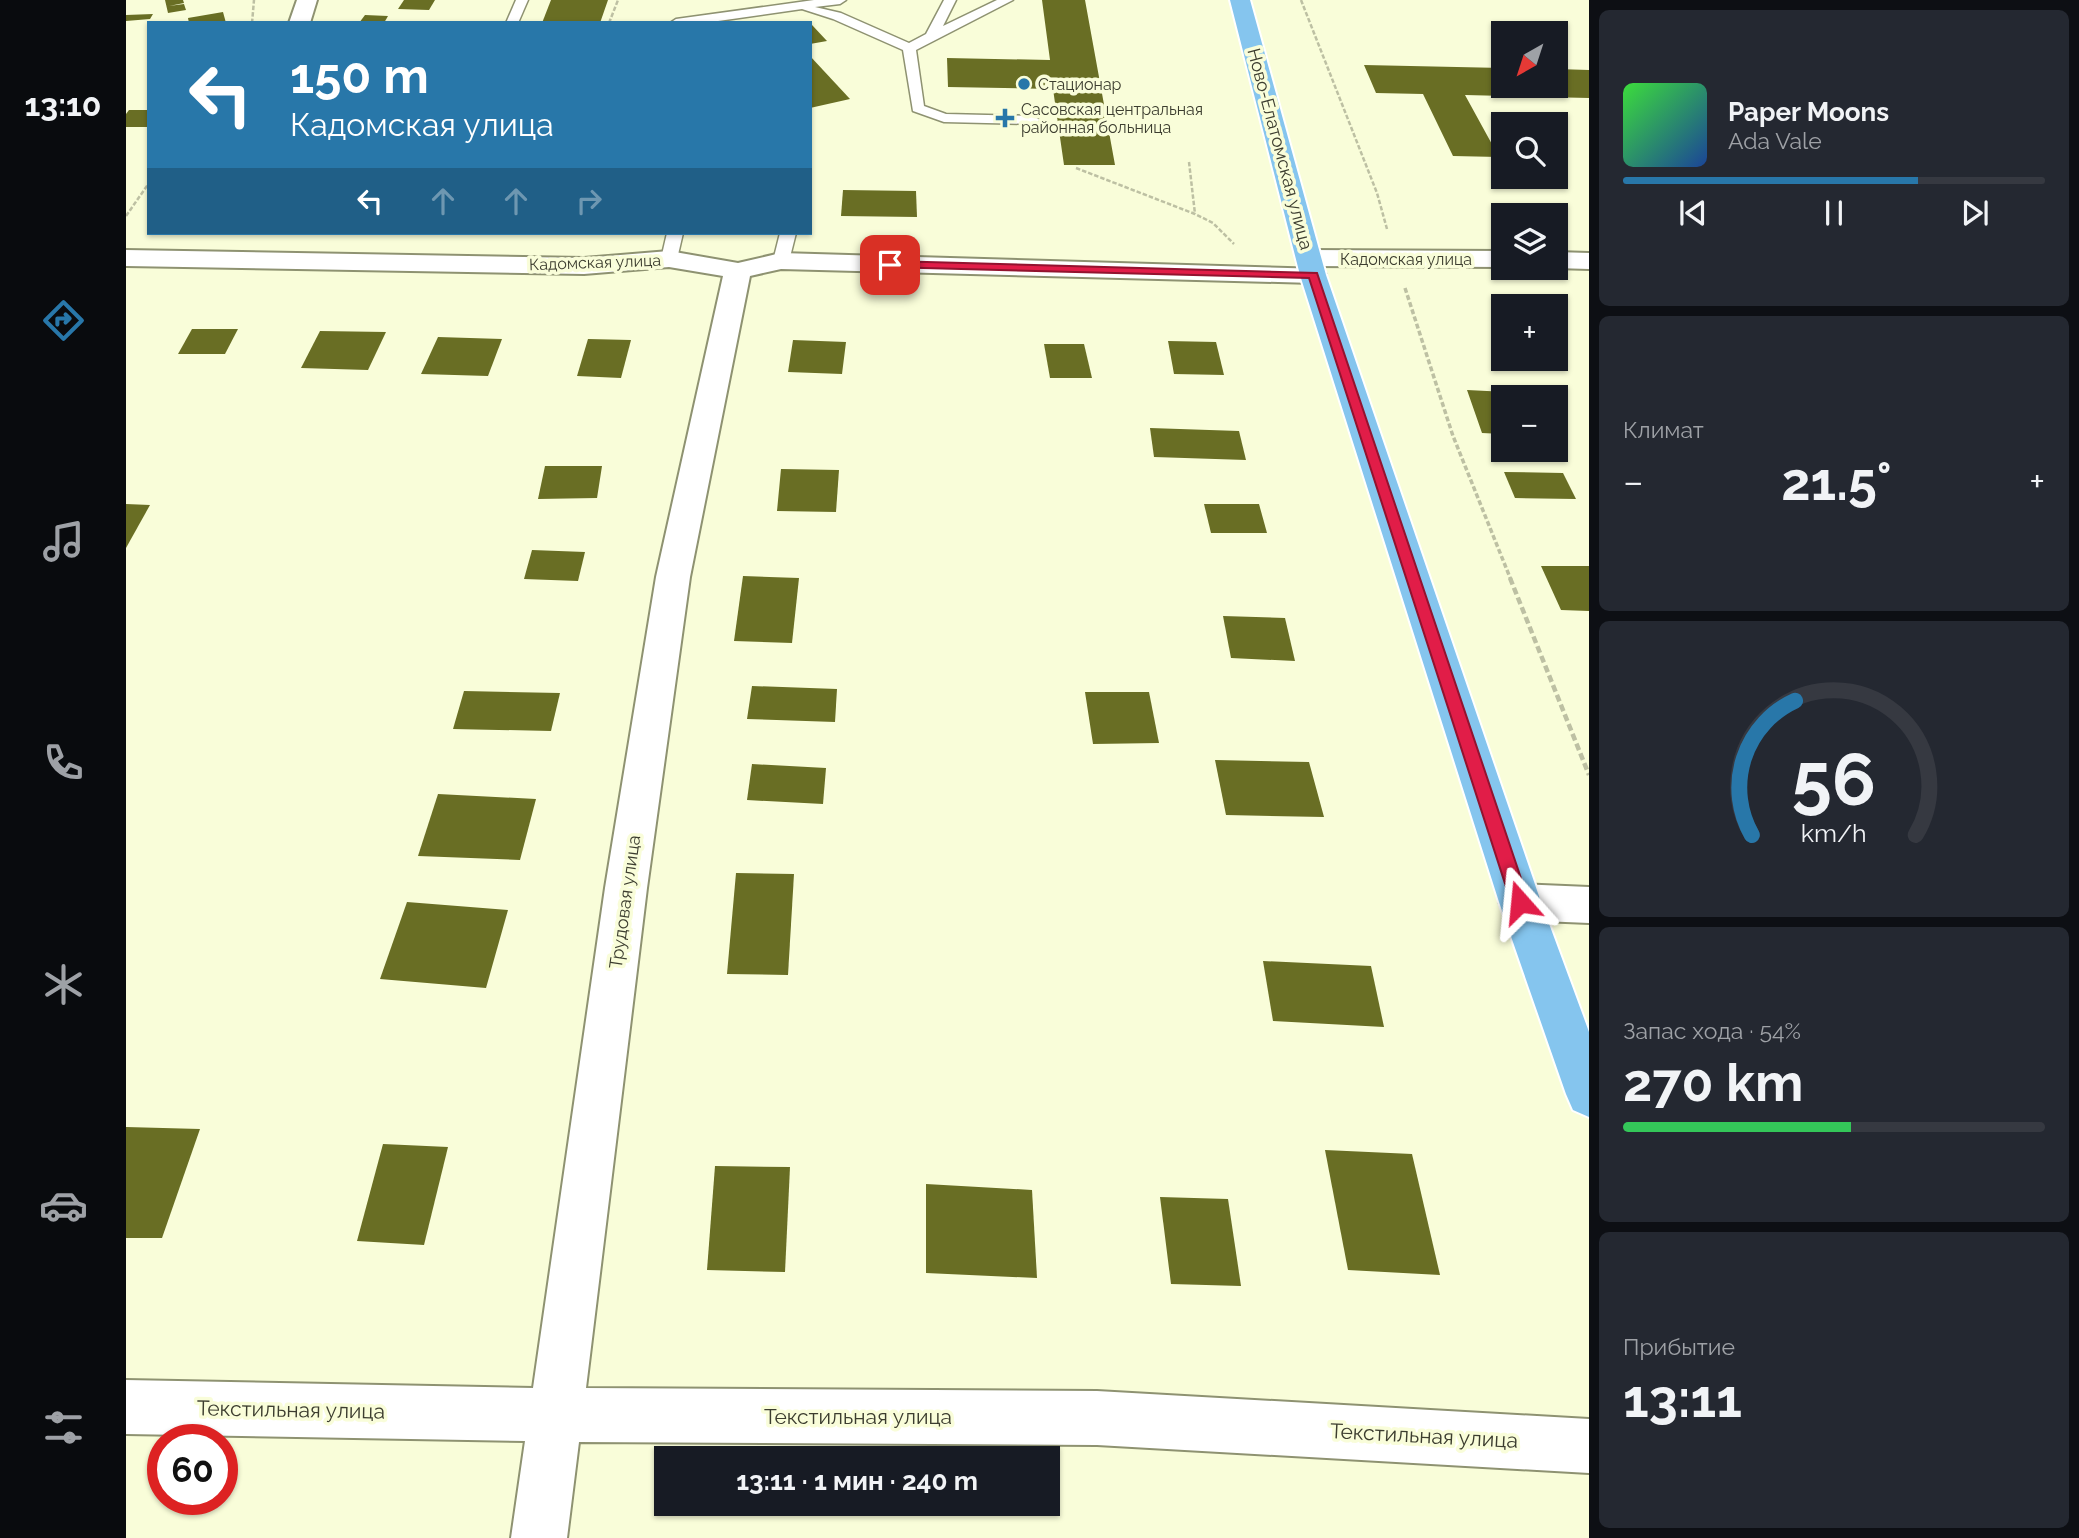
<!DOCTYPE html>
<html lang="ru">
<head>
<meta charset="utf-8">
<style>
  body { margin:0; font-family:Raleway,sans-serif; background:#242831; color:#f1f3f6; height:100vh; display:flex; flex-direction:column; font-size:26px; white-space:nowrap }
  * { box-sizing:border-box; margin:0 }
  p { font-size:23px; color:#9ea1a6 }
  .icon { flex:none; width:38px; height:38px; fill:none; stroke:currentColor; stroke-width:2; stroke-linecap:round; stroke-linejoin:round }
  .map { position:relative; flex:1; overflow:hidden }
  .side { display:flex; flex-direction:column; gap:10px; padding:10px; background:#0d0f14; width:490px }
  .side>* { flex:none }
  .top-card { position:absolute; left:21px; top:21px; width:665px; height:214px; border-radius:0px; box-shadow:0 2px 5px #0004; background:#2877a9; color:#fff; overflow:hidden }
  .needle { width:46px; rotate:219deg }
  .tools { position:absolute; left:1365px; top:21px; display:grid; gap:14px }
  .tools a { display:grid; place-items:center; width:77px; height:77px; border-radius:0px; background:#171b24; box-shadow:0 2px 5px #0004; font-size:35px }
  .speed { position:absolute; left:21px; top:1424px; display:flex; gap:14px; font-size:35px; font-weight:700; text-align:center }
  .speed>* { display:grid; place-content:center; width:91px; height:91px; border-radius:50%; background:#171b24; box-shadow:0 2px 5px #0004; line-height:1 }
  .speed .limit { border:10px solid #d22; background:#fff; color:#111 }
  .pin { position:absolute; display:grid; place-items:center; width:60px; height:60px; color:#fff; margin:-30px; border-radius:14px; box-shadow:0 4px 10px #0006 }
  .me { position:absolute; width:77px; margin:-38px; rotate:342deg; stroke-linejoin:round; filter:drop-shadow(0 0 5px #0008) }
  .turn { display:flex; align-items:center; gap:24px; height:147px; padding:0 28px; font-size:32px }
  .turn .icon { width:91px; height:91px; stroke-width:2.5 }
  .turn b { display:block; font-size:49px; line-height:60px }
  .lanes { display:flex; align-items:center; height:66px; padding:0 28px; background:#0003; justify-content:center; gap:35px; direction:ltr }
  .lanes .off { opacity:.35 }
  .big { font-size:52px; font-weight:700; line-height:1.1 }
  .side .tile { flex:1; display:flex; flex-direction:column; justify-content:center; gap:10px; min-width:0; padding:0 24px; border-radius:10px; background:#242831 }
  .side .dial { align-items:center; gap:0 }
  .dial svg { height:182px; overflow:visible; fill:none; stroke:#363941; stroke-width:7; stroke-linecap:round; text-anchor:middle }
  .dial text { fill:#f1f3f6; stroke:none }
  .song { display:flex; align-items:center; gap:21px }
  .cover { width:84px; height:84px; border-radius:10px; background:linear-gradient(135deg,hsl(120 70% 55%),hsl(220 70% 35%)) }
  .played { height:7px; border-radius:4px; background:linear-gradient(90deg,#2877a9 70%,#363941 70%) }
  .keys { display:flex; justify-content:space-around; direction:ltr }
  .heat { display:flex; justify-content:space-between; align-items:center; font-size:38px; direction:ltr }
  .charge { height:10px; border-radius:5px; background:linear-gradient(90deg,#34c759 54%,#363941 0) }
  .trip { position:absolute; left:528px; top:1446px; width:406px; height:70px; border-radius:0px; background:#171b24; box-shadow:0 2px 5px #0004; font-weight:700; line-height:70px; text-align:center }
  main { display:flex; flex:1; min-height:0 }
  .tab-bar { display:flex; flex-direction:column; width:126px; justify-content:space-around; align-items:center; background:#090b0e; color:#9ea1a6 }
  .tab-bar .icon { width:49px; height:49px }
  .tab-bar .active { color:#2877a9 }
  .tab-bar b { font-size:32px; color:#f1f3f6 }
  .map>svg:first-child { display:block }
  .building { fill:#696e24 }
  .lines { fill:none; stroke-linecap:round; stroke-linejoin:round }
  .lane-casing { stroke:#8e9271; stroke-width:3 }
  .street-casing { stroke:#8e9271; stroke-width:4 }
  .primary-casing { stroke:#fff; stroke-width:4 }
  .path-far2 { stroke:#bdc0a3; stroke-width:2.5; stroke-dasharray:4.5 2; stroke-linecap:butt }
  .path-far1 { stroke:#bdc0a3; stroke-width:3.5; stroke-dasharray:5 2.5; stroke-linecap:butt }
  .path { stroke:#bdc0a3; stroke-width:4.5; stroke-dasharray:7 3.5; stroke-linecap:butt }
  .lane { fill:#fff; fill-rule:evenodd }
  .street { fill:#fff; fill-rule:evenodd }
  .primary { fill:#85c5ee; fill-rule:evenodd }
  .route { fill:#e11d48; stroke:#92132f; stroke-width:2 }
  .poi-dot { fill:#2877a9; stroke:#f9fdd9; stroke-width:2.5 }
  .labels { text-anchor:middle; stroke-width:7; stroke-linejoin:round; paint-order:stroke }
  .far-poi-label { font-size:16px; fill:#3c3d2f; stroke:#f9fdd9; text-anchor:start }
  .far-street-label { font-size:16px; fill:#3c3d2f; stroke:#f9fdd9 }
  .street-label { font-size:18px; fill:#3c3d2f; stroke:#f9fdd9 }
  .near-street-label { font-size:21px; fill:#3c3d2f; stroke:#f9fdd9 }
</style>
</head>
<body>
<main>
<nav class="tab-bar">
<b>13:10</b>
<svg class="icon active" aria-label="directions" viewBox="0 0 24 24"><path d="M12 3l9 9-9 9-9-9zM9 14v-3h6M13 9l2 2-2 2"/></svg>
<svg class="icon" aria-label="music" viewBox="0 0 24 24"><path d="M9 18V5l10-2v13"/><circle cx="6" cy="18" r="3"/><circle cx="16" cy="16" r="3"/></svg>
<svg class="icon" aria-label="phone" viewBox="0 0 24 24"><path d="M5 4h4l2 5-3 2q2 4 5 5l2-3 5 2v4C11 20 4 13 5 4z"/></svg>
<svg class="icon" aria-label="climate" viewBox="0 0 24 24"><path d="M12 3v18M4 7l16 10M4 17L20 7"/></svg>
<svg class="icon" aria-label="car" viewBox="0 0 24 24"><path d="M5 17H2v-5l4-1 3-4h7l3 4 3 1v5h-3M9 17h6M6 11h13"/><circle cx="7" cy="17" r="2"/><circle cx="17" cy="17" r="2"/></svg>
<svg class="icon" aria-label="filters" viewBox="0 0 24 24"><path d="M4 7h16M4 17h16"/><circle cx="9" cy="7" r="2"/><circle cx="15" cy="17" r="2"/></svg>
</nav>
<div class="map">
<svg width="1463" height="1538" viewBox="0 0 1463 1538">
  <rect width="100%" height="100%" fill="#f9fdd9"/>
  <g class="building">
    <polygon points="39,0 57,0 58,3 43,6 58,4 60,10 42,13"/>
    <polygon points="278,0 309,0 303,10 272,9"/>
    <polygon points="425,0 482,0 474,23 416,23"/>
    <polygon points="916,0 959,0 989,165 938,165 927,89 822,87 821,58 924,60"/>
    <polygon points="97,12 100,23 63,23 62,18"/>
    <polygon points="27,14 24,19 0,21 0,15"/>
    <polygon points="239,15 262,16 258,23 233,23"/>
    <polygon points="686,25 701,41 684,44"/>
    <polygon points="684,56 724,99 684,108"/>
    <polygon points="1238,65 1377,68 1377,86 1430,86 1430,69 1463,70 1463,98 1339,95 1373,157 1327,156 1297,94 1250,93"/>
    <polygon points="3,110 23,110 23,127 0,127 0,114"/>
    <polygon points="717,190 790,191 791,217 715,216"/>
    <polygon points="66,329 112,329 99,354 52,354"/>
    <polygon points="194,331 260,332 242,370 175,368"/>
    <polygon points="312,337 376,339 362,376 295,374"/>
    <polygon points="462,339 505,340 495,378 451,376"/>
    <polygon points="667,340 720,342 716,374 662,372"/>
    <polygon points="1042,341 1090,342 1098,375 1048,374"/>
    <polygon points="918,344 958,344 966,378 924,378"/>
    <polygon points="1341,390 1381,392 1383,397 1377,397 1377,434 1356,433"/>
    <polygon points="1024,428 1113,431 1120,460 1028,457"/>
    <polygon points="419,466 476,466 471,498 412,499"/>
    <polygon points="655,469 713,470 710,512 651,511"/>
    <polygon points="1378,472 1437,473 1450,499 1389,498"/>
    <polygon points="0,504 24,505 0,548"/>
    <polygon points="1078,504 1133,504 1141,533 1085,533"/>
    <polygon points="406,550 459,552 452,581 398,579"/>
    <polygon points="1415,566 1463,566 1463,611 1435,610"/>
    <polygon points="617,576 673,578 666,643 608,641"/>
    <polygon points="1097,616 1159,618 1169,661 1105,658"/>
    <polygon points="626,686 711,689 709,722 621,719"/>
    <polygon points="338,691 434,693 425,731 327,729"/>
    <polygon points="959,692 1023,692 1033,743 967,744"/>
    <polygon points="1089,760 1183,762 1198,817 1100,815"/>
    <polygon points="626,764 700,768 697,804 621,800"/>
    <polygon points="312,794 410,799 394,860 292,856"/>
    <polygon points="610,873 668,874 662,975 601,974"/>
    <polygon points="281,902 382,910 360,988 254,979"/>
    <polygon points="1137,961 1245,966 1258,1027 1147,1021"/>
    <polygon points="0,1127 74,1129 36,1238 0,1238"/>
    <polygon points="257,1144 322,1147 298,1245 231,1241"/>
    <polygon points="1199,1150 1286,1154 1314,1275 1222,1270"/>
    <polygon points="589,1166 664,1167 659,1272 581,1270"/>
    <polygon points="800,1184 906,1190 911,1278 800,1273"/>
    <polygon points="1034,1197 1102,1199 1115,1286 1045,1284"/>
  </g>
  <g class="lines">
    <defs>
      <g id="lane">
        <polygon points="390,0 402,0 392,23 380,23"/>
        <polygon points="688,0 720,0 714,4 689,7 715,13 783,43 800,34 818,0 830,0 817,26 871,0 887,0 790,50 798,106 820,114 907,116 914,120 907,124 818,122 787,111 777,50 707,19 676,9 578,23 544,23 550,19"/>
        <polygon points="541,233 557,233 551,259 543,264 535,259"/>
        <polygon points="654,233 670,233 663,261 655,266 647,261"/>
      </g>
      <g id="street">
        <polygon points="171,0 191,0 184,23 163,23"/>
        <polygon points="0,250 458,258 543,251 612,263 655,253 1197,269 1200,275 1197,281 1187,283 655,269 624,276 564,577 521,888 460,1388 971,1391 1463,1419 1463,1473 971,1445 453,1442 441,1538 385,1538 399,1441 0,1434 0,1380 407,1388 479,888 530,577 597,276 543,267 458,274 0,266"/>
        <polygon points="1183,250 1377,251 1377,267 1183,266 1174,264 1170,258 1174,252"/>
        <polygon points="1430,252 1463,253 1463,269 1429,268"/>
        <polygon points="1394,884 1463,887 1463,923 1394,920 1379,915 1373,902 1379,889"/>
      </g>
      <polygon id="primary" points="1104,0 1124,0 1200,275 1415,902 1463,1032 1463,1117 1447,1110 1440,1094 1373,902 1174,275"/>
    </defs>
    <use href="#lane" class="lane-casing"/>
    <use href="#street" class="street-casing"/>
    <use href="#primary" class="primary-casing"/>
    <g class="path-far2">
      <polyline points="1175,0 1251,193 1261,229"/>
      <polyline points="126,23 128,0"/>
      <polyline points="483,23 492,0"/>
      <polyline points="1063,162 1069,214"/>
      <polyline points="950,168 1069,214 1087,223 1108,244"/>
      <polyline points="0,216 23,183"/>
    </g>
    <polyline class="path-far1" points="1279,288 1327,436 1385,580"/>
    <polyline class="path" points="1384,578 1463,775"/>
    <use href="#lane" class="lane"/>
    <use href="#street" class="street"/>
    <use href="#primary" class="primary"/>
  </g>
  <polygon class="route" points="764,261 1191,273 1403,902 1400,908 1394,910 1388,908 1385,902 1183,278 760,267 759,265"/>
  <g class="poi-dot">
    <circle cx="898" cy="84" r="7"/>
    <path d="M875.5 107.5h7v7h7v7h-7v7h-7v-7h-7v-7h7z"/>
  </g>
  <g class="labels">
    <g class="far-poi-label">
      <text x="912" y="90">Стационар</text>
      <text x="895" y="115">Сасовская центральная<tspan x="895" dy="18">районная больница</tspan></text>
    </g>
    <g class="far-street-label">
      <text x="1280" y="265">Кадомская улица</text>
      <text transform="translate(469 262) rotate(-2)" y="6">Кадомская улица</text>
    </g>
    <g class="street-label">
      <text transform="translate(1154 149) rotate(75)" y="6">Ново-Елатомская улица</text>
      <text transform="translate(499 902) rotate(-82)" y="6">Трудовая улица</text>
    </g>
    <g class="near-street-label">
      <text transform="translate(165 1410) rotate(1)" y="7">Текстильная улица</text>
      <text x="732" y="1424">Текстильная улица</text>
      <text transform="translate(1298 1436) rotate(3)" y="7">Текстильная улица</text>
    </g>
  </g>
</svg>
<div class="tools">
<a><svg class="needle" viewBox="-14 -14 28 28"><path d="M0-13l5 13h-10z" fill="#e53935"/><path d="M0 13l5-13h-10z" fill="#9ea1a6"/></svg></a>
<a><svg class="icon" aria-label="search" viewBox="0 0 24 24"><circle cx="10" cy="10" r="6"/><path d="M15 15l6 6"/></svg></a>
<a><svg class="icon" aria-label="layers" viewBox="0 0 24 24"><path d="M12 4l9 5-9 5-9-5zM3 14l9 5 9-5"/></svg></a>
<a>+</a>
<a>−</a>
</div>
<div class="speed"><div class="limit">60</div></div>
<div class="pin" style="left:764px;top:265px;background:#d93025"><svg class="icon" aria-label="arrive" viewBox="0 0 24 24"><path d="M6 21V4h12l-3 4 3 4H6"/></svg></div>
<svg class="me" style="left:1394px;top:902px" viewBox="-20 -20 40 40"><path d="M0-17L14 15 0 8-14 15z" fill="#e11d48" stroke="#fff" stroke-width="4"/></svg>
<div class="trip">13:11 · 1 мин · 240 m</div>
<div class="top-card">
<div class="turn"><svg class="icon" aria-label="left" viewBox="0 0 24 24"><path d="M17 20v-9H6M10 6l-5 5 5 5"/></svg><div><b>150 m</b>Кадомская улица</div></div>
<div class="lanes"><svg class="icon" aria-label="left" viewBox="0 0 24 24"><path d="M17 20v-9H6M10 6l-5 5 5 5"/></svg><svg class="icon off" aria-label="ahead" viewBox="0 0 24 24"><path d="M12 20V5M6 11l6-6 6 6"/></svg><svg class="icon off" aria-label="ahead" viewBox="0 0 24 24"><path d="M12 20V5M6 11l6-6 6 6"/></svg><svg class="icon off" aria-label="right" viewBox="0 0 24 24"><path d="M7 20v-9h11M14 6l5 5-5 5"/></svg></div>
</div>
</div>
<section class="side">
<div class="tile">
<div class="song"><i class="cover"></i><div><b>Paper Moons</b><p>Ada Vale</p></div></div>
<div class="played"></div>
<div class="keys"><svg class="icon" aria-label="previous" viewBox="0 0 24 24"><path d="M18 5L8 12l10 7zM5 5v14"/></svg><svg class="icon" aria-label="pause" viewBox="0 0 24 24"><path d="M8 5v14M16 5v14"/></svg><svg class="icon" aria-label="next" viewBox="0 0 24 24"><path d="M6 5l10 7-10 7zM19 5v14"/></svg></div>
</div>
<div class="tile"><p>Климат</p>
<div class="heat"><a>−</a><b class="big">21.5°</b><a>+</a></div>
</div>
<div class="tile dial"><svg viewBox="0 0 100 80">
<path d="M14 69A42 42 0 1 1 86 69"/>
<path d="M14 69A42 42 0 0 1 33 10" stroke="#2877a9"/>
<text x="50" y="56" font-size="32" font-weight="700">56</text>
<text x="50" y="72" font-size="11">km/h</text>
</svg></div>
<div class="tile"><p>Запас хода · 54%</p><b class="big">270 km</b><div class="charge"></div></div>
<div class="tile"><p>Прибытие</p><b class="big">13:11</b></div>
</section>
</main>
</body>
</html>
